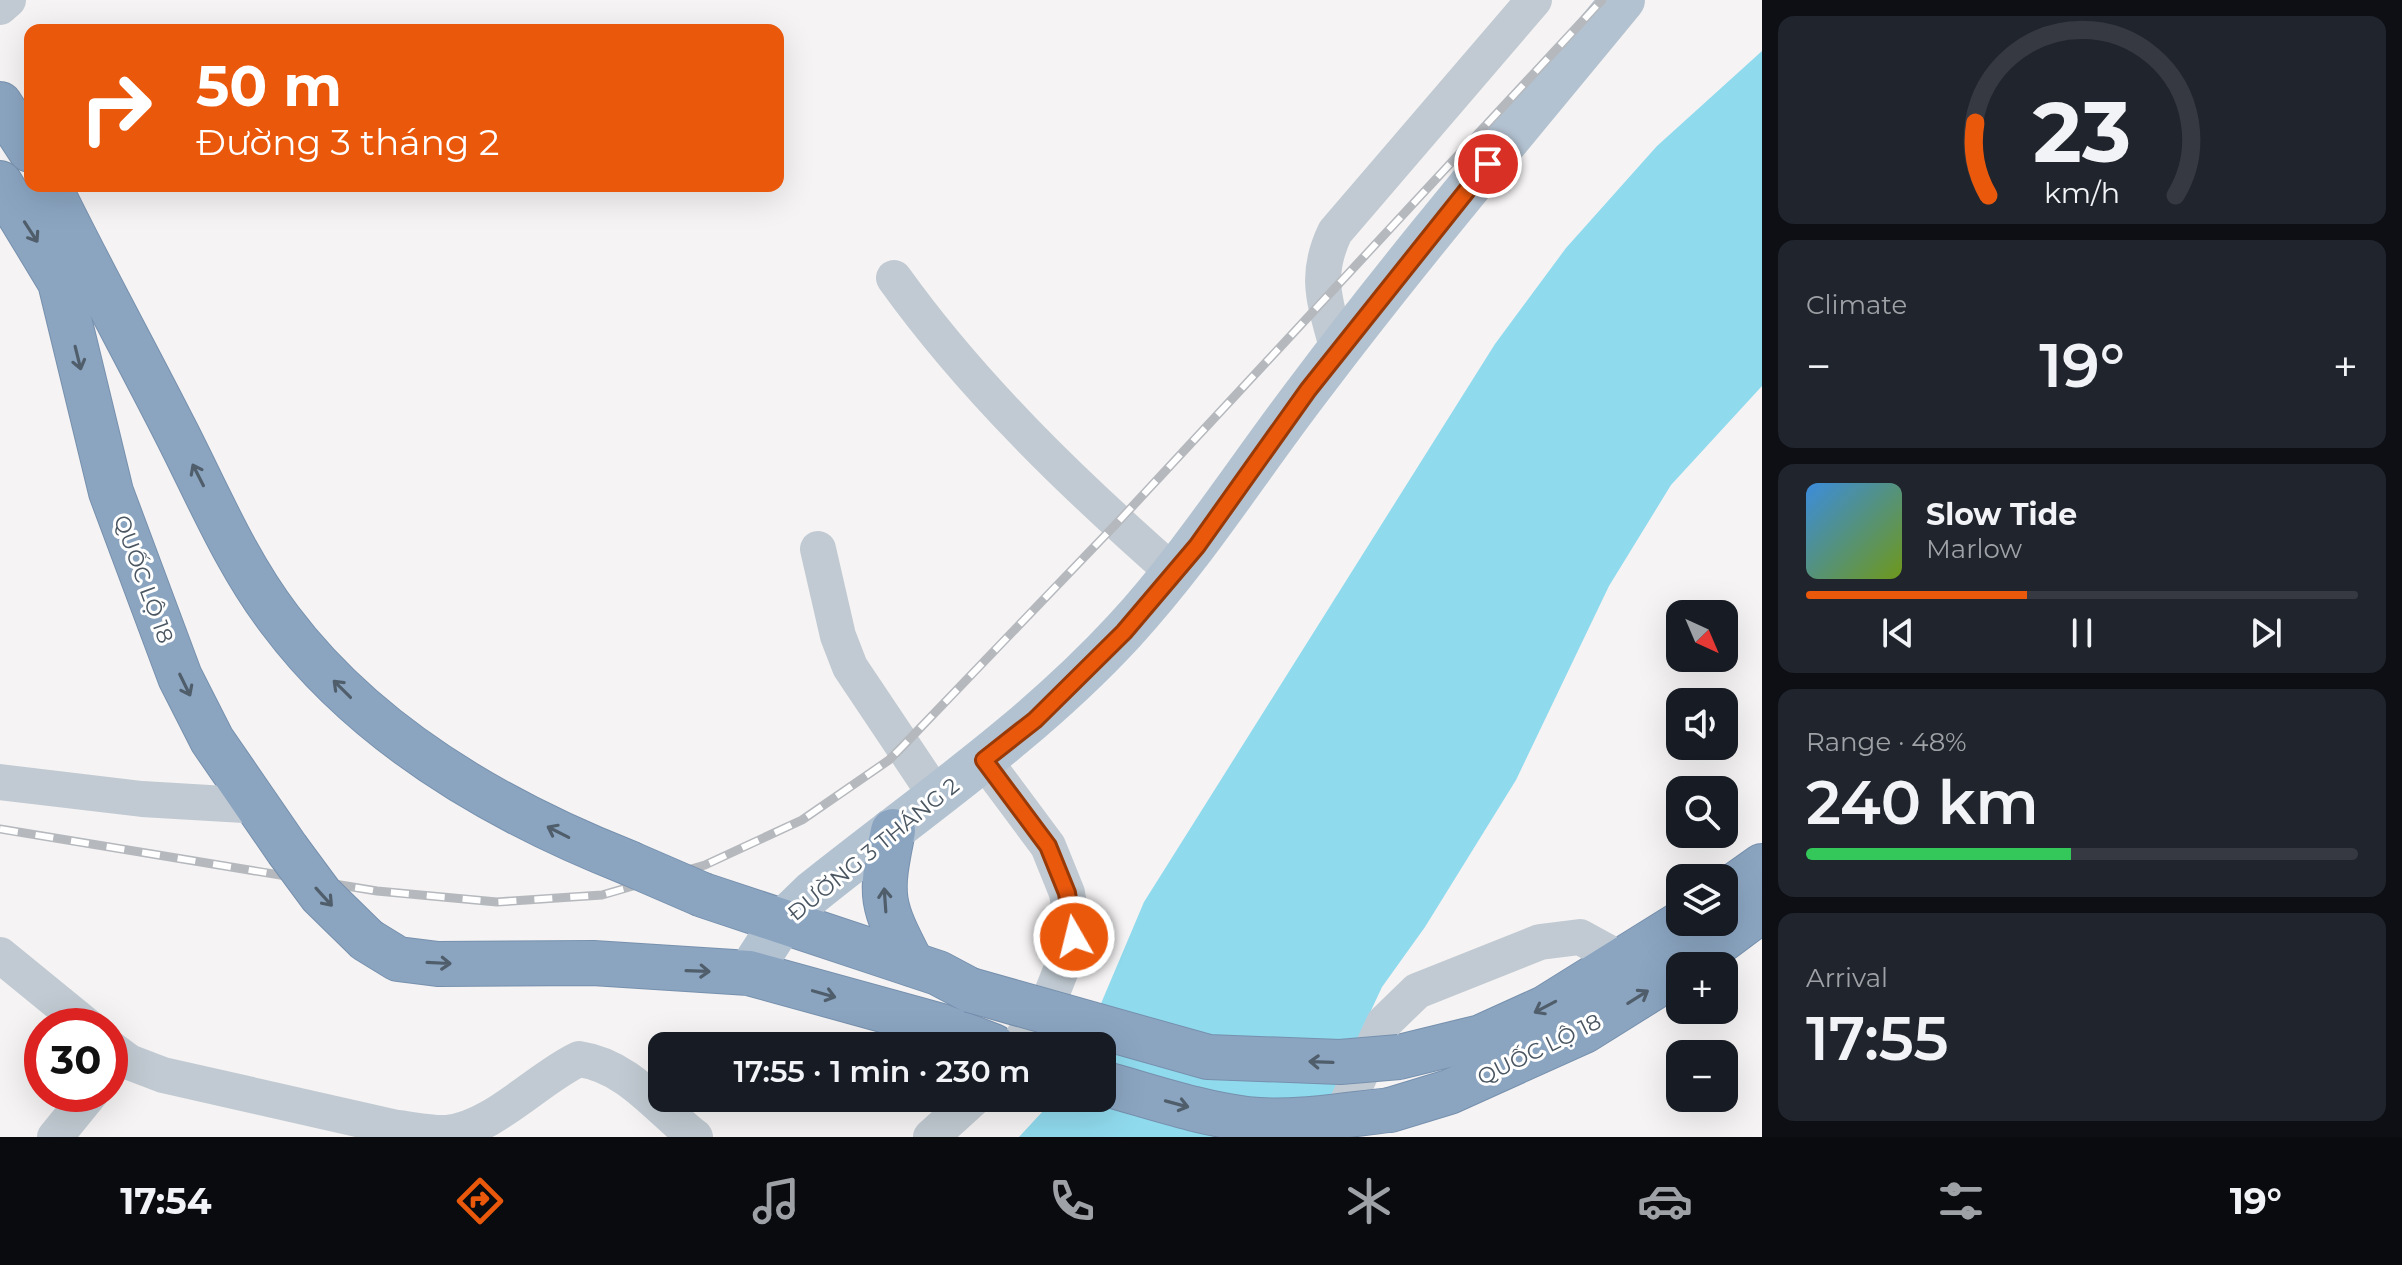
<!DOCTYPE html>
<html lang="en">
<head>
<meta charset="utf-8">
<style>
  body { margin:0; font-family:Montserrat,sans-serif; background:#20242c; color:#f1f3f6; height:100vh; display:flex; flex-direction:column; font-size:30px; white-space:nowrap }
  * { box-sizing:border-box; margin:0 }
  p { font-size:26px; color:#9ea1a6 }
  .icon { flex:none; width:44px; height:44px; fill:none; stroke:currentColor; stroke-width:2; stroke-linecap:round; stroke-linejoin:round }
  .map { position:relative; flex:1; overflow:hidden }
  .side { display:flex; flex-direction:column; gap:16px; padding:16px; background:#0d0f14; width:640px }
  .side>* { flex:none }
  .guide { position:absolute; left:24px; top:24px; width:760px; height:168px; border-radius:16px; box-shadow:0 8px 32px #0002; background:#ea580c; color:#fff; overflow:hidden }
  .needle { width:52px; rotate:136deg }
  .controls { position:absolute; left:1666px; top:600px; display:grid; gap:16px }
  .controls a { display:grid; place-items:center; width:72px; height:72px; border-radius:16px; background:#171b24; box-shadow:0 8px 32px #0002; font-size:40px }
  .speed { position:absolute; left:24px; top:1008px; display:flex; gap:16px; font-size:40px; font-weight:700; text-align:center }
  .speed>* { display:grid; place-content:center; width:104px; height:104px; border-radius:50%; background:#171b24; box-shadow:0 8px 32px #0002; line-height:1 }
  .speed .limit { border:12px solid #d22; background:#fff; color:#111 }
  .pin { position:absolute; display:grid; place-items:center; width:68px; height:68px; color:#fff; margin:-34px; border:4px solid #fff; border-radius:50%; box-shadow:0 2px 8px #0007 }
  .me { position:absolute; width:88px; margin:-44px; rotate:352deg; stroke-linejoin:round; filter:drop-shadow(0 0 6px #0008) }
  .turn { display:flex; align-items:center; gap:28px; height:168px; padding:0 40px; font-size:36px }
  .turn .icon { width:104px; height:104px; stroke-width:2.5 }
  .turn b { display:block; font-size:56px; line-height:68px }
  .big { font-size:60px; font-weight:600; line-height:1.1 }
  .side .card { flex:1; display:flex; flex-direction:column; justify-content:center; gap:12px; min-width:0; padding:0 28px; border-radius:16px; background:#20242c }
  .side .dial { align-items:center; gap:0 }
  .dial svg { height:208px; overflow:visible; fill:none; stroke:#363941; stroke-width:7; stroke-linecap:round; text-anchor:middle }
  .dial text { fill:#f1f3f6; stroke:none }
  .song { display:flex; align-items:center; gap:24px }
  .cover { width:96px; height:96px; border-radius:12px; background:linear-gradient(135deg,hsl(210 70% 55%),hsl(80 70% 35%)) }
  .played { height:8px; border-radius:4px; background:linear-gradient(90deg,#ea580c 40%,#363941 40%) }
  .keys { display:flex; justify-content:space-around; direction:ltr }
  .heat { display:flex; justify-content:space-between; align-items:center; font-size:44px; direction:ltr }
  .charge { height:12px; border-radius:6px; background:linear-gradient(90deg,#34c759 48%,#363941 0) }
  .trip { position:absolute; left:648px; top:1032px; width:468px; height:80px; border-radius:16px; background:#171b24; box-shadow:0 8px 32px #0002; font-weight:600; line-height:80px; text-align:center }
  .tabs { display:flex; height:128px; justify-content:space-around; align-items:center; background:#090b0e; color:#9ea1a6 }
  .tabs .icon { width:56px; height:56px }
  .tabs .on { color:#ea580c }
  .tabs b { font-size:36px; color:#f1f3f6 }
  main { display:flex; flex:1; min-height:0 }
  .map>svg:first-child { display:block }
  .water { fill:#90daee }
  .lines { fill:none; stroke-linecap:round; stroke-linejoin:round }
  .highway-casing { stroke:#7690ad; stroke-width:46 }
  .minor { stroke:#c1cad2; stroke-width:36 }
  .major { stroke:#b3c2d1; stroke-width:44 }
  .highway { stroke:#8ba5c1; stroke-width:44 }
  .rail-casing { stroke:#b5b8bd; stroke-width:9 }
  .rail { stroke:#fff; stroke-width:6; stroke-dasharray:18; stroke-linecap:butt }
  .highway-bridge-casing { stroke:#7690ad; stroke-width:46; stroke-linecap:butt }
  .highway-bridge { stroke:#8ba5c1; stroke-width:44 }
  .oneway { stroke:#505e6b }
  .route-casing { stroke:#983908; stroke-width:20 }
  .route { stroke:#ea580c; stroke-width:14 }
  .labels { text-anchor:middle; stroke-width:6; stroke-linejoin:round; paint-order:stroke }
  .street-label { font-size:22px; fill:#4a5661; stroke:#fff }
</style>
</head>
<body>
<main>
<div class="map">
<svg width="1762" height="1137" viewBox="0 0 1762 1137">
  <rect width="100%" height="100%" fill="#f5f3f3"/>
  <polygon class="water" points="1762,51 1762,386 1671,485 1609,586 1516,780 1425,927 1382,987 1312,1137 1019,1137 1055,1098 1102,1098 1102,1046 1083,1046 1144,902 1495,344 1566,248 1657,146"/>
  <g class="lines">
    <defs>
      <g id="highway">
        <polyline points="0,104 30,150"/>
        <polyline points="0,183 60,282 111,492 180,677 212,740 287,849"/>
        <path d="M49 186C90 270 135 351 177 434 209 497 237 564 280 620 367 736 497 811 629 863"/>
        <path d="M893 831C879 898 881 904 912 964"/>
        <polyline points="1724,893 1762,866"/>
        <polyline points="703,895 938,973 970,990"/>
        <polyline points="367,940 398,959 438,964 593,963 749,973 941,1026 993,1046"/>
        <polyline points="1687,966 1762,910"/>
        <polyline points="1399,1057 1481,1037 1545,1008 1683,922"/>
        <polyline points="1390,1110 1449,1092 1584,1031 1680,971"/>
      </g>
    </defs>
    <use href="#highway" class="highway-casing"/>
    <g class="minor">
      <polyline points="0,7 8,0"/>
      <path d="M894 278C972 387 1073 484 1174 573"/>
      <path d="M1338 351C1326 304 1313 278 1335 232L1534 0"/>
      <polyline points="818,549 838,636 850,667 937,797"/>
      <polyline points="984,760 1048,846 1067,893 1074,937 1050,998 1017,1046"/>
      <polyline points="0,782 142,799 260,806"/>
      <polyline points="0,955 87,1026"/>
      <path d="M110 1048 129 1062 163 1075 397 1128C414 1130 431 1134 447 1133 493 1129 538 1078 579 1059 628 1066 658 1108 695 1137"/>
      <polyline points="1332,1136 1384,1023 1417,991 1540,942 1580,937 1622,960"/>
      <polyline points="55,1137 90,1094"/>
      <polyline points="931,1137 974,1098"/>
    </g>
    <path class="major" d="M749 973 782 922 812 893C918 808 1031 732 1124 631 1193 556 1247 470 1309 389 1409 256 1517 129 1623 0"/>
    <use href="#highway" class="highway"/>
    <defs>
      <polyline id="rail" points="0,829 377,891 497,902 602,895 705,865 802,820 889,760 901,748 1117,523 1602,0"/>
    </defs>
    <use href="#rail" class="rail-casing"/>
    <use href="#rail" class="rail"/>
    <defs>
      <g id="highway-bridge">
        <polyline points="287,849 321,895 367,940"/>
        <polyline points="629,863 703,895"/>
        <polyline points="970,990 1208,1057 1340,1062 1399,1057"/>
        <path d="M1102 1083C1150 1096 1198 1113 1247 1119 1295 1124 1343 1115 1390 1110"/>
      </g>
    </defs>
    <use href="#highway-bridge" class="highway-bridge-casing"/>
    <use href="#highway-bridge" class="highway-bridge"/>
  </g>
  <defs><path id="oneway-shaft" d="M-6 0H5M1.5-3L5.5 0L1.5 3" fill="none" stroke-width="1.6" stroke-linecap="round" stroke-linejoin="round" transform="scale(2)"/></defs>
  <g class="oneway">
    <use href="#oneway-shaft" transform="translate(31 232) rotate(57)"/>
    <use href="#oneway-shaft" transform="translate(78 358) rotate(76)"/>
    <use href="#oneway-shaft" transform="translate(198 475) rotate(-117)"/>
    <use href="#oneway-shaft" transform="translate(185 685) rotate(64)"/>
    <use href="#oneway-shaft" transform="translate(342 689) rotate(-135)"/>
    <use href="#oneway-shaft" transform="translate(558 832) rotate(-153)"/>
    <use href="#oneway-shaft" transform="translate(324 897) rotate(48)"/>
    <use href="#oneway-shaft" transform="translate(885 900) rotate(-94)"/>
    <use href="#oneway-shaft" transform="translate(439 963) rotate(3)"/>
    <use href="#oneway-shaft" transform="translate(698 971) rotate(2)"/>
    <use href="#oneway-shaft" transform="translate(824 994) rotate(16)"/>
    <use href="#oneway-shaft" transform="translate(1638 997) rotate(-32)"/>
    <use href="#oneway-shaft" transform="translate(1545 1007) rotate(152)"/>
    <use href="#oneway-shaft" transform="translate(1321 1062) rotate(-178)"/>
    <use href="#oneway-shaft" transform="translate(1177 1104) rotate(15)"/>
  </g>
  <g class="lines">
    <defs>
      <polyline id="route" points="1074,937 1067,893 1048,846 984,760 1035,720 1124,632 1197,546 1308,390 1488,164"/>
    </defs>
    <use href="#route" class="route-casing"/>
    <use href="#route" class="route"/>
  </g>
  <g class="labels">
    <g class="street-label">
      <text transform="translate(144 579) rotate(70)" y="8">QUỐC LỘ 18</text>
      <text transform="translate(873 849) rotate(-39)" y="8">ĐƯỜNG 3 THÁNG 2</text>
      <text transform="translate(1539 1049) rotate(-26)" y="8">QUỐC LỘ 18</text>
    </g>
  </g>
</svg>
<div class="controls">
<a><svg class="needle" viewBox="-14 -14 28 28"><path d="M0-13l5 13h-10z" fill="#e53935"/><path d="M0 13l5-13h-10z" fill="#9ea1a6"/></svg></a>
<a><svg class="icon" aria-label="sound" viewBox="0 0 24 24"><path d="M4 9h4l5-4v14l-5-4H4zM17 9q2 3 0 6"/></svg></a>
<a><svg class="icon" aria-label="search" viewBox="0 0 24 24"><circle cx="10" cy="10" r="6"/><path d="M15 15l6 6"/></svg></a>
<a><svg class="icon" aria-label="layers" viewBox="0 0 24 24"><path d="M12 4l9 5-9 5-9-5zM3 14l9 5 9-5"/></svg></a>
<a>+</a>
<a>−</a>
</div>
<div class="speed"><div class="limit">30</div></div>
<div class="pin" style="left:1488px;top:164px;background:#d93025"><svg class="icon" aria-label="arrive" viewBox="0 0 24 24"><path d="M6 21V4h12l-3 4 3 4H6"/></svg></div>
<svg class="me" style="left:1074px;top:937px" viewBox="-20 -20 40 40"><circle r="17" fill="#ea580c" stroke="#fff" stroke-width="3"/><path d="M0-11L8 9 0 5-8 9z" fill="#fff"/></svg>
<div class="trip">17:55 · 1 min · 230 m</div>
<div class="guide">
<div class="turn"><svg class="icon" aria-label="right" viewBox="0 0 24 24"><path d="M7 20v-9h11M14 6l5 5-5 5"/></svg><div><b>50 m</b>Đường 3 tháng 2</div></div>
</div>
</div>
<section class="side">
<div class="card dial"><svg viewBox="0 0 100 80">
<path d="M14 69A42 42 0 1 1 86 69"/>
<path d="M14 69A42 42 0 0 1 9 41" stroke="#ea580c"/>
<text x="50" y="56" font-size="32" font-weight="700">23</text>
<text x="50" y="72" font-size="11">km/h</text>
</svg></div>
<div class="card"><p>Climate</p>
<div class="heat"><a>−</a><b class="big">19°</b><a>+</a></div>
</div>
<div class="card">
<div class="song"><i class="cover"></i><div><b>Slow Tide</b><p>Marlow</p></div></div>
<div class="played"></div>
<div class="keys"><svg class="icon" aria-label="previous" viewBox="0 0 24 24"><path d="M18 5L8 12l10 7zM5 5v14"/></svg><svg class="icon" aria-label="pause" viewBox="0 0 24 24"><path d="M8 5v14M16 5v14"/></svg><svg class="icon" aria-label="next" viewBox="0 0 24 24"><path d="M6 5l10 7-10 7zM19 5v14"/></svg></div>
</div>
<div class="card"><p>Range · 48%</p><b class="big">240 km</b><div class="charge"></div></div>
<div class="card"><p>Arrival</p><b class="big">17:55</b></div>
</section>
</main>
<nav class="tabs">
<b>17:54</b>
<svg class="icon on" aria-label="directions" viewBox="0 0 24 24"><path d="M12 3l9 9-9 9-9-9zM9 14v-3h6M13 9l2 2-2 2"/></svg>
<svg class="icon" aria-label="music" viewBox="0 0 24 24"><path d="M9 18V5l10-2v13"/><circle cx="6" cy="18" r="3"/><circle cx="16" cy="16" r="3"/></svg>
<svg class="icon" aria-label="phone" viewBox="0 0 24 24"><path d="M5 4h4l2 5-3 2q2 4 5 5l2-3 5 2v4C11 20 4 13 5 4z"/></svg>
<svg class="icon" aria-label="climate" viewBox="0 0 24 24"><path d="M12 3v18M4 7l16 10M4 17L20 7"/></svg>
<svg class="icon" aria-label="car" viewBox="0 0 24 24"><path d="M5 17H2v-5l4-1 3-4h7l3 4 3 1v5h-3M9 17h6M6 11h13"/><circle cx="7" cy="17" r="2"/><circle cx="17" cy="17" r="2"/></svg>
<svg class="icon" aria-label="filters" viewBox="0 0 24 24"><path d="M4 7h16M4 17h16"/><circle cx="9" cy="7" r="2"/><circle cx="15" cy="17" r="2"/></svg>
<b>19°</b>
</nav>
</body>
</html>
